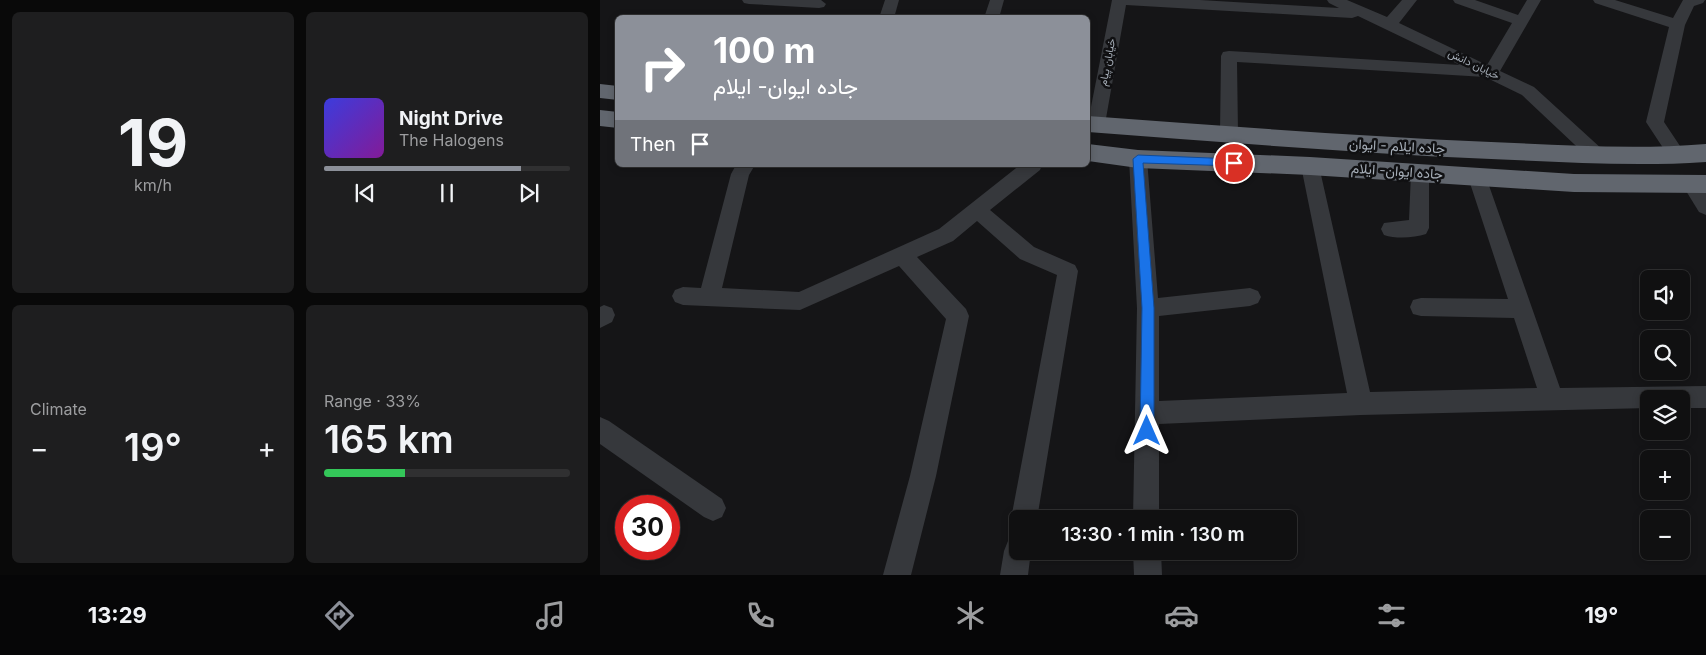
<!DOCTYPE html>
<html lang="en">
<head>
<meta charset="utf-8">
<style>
  body { margin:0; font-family:Inter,Vazirmatn,sans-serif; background:#1e1e1f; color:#f1f3f6; height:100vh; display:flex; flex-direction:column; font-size:19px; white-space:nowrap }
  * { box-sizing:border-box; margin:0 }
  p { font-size:16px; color:#9c9d9f }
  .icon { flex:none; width:28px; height:28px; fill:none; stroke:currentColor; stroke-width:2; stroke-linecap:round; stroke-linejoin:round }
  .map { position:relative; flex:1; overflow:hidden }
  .sheet { display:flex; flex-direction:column; gap:12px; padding:12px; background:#090909; width:600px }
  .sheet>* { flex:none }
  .guide { position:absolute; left:15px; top:15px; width:475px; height:152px; border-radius:8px; box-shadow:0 2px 8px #0003,0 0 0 1px #303031; background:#8c9099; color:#fff; overflow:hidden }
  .tools { position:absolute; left:1040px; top:270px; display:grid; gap:10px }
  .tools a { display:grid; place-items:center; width:50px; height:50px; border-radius:8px; background:#101011; box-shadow:0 2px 8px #0003,0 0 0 1px #303031; font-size:25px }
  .speed { position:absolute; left:15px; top:495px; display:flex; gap:10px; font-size:25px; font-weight:700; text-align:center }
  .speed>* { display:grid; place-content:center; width:65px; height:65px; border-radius:50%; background:#101011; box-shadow:0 2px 8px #0003,0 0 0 1px #303031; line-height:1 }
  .speed .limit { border:8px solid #d22; background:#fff; color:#111 }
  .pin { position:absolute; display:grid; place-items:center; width:42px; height:42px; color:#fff; margin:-21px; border:2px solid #fff; border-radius:50%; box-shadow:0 1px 5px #0007 }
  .me { position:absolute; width:55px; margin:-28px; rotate:0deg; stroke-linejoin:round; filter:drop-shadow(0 0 4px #0008) }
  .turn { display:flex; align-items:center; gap:18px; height:105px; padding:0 15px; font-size:22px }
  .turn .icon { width:65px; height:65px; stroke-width:2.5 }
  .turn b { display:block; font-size:35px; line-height:42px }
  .then { display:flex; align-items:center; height:48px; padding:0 15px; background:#0003; gap:10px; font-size:19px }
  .big { font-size:38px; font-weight:600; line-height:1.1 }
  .sheet .card { flex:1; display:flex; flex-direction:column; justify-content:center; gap:8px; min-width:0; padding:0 18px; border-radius:8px; background:#1e1e1f }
  .sheet .dial { align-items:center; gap:0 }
  .dial b { font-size:65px; line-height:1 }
  .song { display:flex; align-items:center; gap:15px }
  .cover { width:60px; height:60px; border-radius:8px; background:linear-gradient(135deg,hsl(240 70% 55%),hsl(290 70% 35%)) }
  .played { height:5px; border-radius:2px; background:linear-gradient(90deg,#8c9099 80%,#303031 80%) }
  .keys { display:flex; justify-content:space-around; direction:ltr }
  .heat { display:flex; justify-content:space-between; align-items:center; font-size:28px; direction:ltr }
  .charge { height:8px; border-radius:4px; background:linear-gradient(90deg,#34c759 33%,#303031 0) }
  .sheet .tiles { flex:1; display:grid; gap:12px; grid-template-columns:repeat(2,1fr) }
  .trip { position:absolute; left:409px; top:510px; width:288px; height:50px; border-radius:8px; background:#101011; box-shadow:0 2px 8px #0003,0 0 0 1px #303031; font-weight:600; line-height:50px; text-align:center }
  .tabs { display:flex; height:80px; justify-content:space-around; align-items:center; background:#060607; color:#9c9d9f }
  .tabs .icon { width:35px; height:35px }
  .tabs .active { color:#8c9099 }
  .tabs b { font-size:22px; color:#f1f3f6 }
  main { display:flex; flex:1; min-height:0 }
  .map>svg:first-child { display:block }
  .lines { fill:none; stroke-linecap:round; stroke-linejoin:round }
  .street { fill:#36383c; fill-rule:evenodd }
  .highway { fill:#61666e; fill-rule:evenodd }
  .route { fill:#1a73e8; stroke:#114b97 }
  .labels { text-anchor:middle; stroke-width:5; stroke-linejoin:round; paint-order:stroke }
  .far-street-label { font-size:11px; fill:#a6aeb8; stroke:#101012 }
  .street-label { font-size:14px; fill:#a6aeb8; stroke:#101012 }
</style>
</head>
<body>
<main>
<section class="sheet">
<div class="tiles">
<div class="card dial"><b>19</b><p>km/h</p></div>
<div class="card">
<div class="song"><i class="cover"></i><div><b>Night Drive</b><p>The Halogens</p></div></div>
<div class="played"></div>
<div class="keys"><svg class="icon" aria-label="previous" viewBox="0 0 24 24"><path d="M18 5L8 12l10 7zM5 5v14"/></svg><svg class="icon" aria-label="pause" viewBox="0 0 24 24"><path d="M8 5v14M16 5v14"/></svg><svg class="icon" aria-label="next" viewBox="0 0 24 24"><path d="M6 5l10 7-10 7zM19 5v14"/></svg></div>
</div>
<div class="card"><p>Climate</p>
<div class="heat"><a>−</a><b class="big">19°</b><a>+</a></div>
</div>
<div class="card"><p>Range · 33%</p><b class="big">165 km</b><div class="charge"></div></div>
</div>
</section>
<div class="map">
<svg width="1106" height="575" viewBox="0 0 1106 575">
  <rect width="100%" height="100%" fill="#151517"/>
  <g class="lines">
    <g class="street">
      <polygon points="142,0 221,0 226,4 224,7 219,8 149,4 144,3"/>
      <polygon points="285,0 299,0 294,18 279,18"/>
      <polygon points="390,0 404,0 399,18 384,18"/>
      <polygon points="512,0 600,0 739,8 729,3 727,0 747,0 787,17 802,0 817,0 799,23 887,65 912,23 855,3 853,0 875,0 918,15 927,0 941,0 900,71 934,87 1003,150 1006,155 1003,160 997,162 991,160 922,95 885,77 637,62 638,133 635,137 629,139 623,137 620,133 621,56 623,52 629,51 860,65 758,16 752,18 526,5 505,124 502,128 496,130 490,128 488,122"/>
      <polygon points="993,0 1015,0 1073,18 1083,0 1105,0 1103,3 1094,6 1085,25 1064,122 1086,155 1083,160 1077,162 1071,160 1046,122 1069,27 995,3"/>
      <polygon points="538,152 545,154 547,159 558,298 650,288 658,291 661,297 658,303 650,306 559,316 559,401 747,393 701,166 703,161 710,159 717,161 719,166 770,392 937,388 914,318 821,316 813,314 810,307 813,300 821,298 908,299 868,177 870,172 877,170 884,172 886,177 960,388 1106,386 1106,408 1081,408 1081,399 1049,399 1049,408 761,415 559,424 559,519 533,519 537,308 529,159 531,154"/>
      <polygon points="136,165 155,165 149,175 122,288 199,292 339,229 420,165 442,165 440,170 390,210 434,247 475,265 478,271 437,519 418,519 418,529 415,528 411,519 457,275 420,259 377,221 353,241 317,257 366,309 369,316 336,476 311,575 283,575 310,476 346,319 299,266 200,310 83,305 75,302 72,296 75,290 83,287 101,288 131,174"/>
      <path d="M820 166 827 168 829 173V228L826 234C814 238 796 239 784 235L781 229 784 223 809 220 811 173 813 168Z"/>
      <polygon points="1093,179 1100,181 1106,191 1106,215 1099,212 1083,186 1086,181"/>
      <polygon points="4,305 12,308 15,315 12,322 0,328 0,307"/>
      <polygon points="0,417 9,421 122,499 126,508 122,517 113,521 104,517 0,444"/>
      <polygon points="418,538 418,551 431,551 428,575 400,575 404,551 408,541"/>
      <polygon points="533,551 561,551 562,575 534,575"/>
    </g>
    <g class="highway">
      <polygon points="0,84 18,86 18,100 0,98"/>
      <polygon points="0,110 18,112 18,128 0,126"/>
      <path d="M488 116C622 126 757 136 891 142 963 145 1034 150 1106 144V162C1034 167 963 162 891 159 756 153 622 142 488 132Z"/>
      <polygon points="488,144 538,150 710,157 974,174 1106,175 1106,193 974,192 710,175 538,168 488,161"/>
    </g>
  </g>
  <polygon class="route" points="538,155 634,159 639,163 634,166 543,163 554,308 554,431 552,435 547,437 542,435 540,431 542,308 533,159"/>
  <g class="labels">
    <g class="far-street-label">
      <text transform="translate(507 62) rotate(-79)" y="4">خیابان پیام</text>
      <text transform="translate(874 64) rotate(26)" y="4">خیابان دانش</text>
    </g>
    <g class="street-label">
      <text transform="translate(797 146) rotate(3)" y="5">جاده ایلام - ایوان</text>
      <text transform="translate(797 171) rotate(4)" y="5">جاده ایوان- ایلام</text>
    </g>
  </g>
</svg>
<div class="tools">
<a><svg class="icon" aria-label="sound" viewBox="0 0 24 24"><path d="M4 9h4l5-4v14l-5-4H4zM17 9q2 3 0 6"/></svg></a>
<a><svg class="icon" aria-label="search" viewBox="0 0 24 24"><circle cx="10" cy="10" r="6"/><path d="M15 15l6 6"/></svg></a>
<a><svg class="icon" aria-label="layers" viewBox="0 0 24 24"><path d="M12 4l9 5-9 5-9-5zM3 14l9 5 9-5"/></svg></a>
<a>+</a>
<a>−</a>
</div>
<div class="speed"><div class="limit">30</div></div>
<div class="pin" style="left:634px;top:163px;background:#d93025"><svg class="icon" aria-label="arrive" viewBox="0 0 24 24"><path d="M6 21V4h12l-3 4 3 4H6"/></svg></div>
<svg class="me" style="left:547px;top:431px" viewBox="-20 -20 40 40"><path d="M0-17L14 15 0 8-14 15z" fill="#1a73e8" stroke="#fff" stroke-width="4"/></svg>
<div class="trip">13:30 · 1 min · 130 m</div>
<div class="guide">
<div class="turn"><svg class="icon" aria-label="right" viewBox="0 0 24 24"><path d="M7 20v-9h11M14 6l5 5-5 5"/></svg><div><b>100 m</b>جاده ایوان- ایلام</div></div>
<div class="then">Then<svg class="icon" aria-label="arrive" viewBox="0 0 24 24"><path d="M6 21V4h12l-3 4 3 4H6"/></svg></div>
</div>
</div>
</main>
<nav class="tabs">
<b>13:29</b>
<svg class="icon active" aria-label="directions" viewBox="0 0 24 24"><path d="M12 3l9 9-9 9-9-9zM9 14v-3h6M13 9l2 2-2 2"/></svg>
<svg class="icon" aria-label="music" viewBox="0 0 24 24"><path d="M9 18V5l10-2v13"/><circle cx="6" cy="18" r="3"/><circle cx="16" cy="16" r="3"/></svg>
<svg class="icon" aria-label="phone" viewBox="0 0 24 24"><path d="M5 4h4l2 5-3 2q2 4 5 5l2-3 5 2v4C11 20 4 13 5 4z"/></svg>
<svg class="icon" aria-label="climate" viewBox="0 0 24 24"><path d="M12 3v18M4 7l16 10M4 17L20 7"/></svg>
<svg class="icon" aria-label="car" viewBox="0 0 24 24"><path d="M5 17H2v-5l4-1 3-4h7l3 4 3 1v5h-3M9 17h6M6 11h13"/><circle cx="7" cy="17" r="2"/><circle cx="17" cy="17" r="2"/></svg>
<svg class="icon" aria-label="filters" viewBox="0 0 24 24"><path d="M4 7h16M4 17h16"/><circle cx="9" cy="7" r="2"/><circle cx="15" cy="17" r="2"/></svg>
<b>19°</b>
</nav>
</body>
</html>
